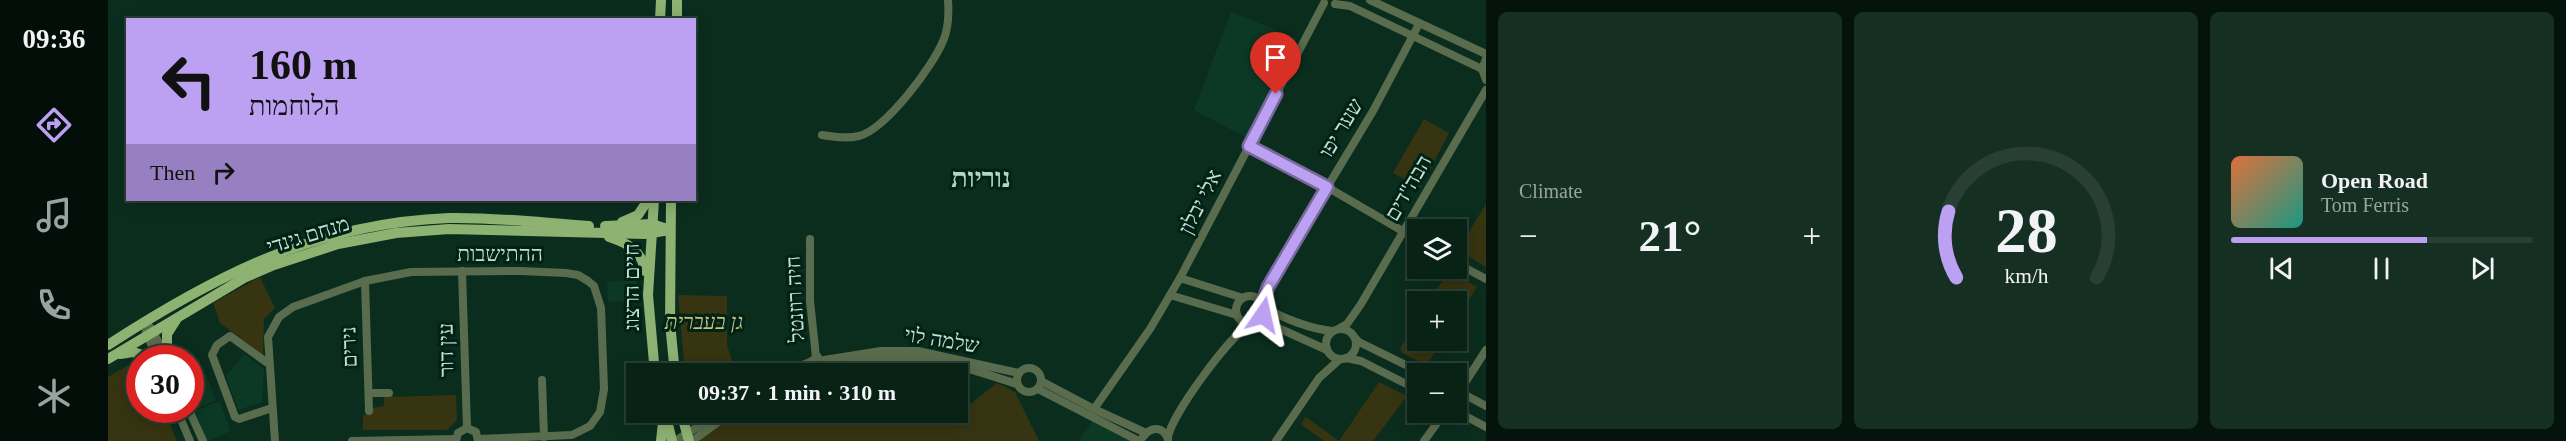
<!DOCTYPE html>
<html lang="en">
<head>
<meta charset="utf-8">
<style>
  body { margin:0; font-family:"Times New Roman",Heebo,serif; background:#162f23; color:#f1f3f6; height:100vh; display:flex; flex-direction:column; font-size:22px; white-space:nowrap }
  * { box-sizing:border-box; margin:0 }
  p { font-size:20px; color:#98a4a1 }
  .icon { flex:none; width:33px; height:33px; fill:none; stroke:currentColor; stroke-width:2; stroke-linecap:round; stroke-linejoin:round }
  .map { position:relative; flex:1; overflow:hidden }
  .drawer { display:flex; flex-direction:column; gap:12px; padding:12px; background:#04130c; width:1080px }
  .drawer>* { flex:none }
  .top-card { position:absolute; left:18px; top:18px; width:570px; height:183px; border-radius:0px; box-shadow:0 3px 15px #0003,0 0 0 2px #293f35; background:#bca0f2; color:#111; overflow:hidden }
  .controls { position:absolute; left:1299px; top:219px; display:grid; gap:12px }
  .controls a { display:grid; place-items:center; width:60px; height:60px; border-radius:0px; background:#082216; box-shadow:0 3px 15px #0003,0 0 0 2px #293f35; font-size:30px }
  .speed { position:absolute; left:18px; top:345px; display:flex; gap:12px; font-size:30px; font-weight:700; text-align:center }
  .speed>* { display:grid; place-content:center; width:78px; height:78px; border-radius:50%; background:#082216; box-shadow:0 3px 15px #0003,0 0 0 2px #293f35; line-height:1 }
  .speed .limit { border:9px solid #d22; background:#fff; color:#111 }
  .pin { position:absolute; display:grid; place-items:center; width:51px; height:51px; color:#fff; margin:-62px -26px; border-radius:50% 50% 50% 0; rotate:-45deg; box-shadow:0 0 6px #0007 }
  .pin .icon { rotate:45deg }
  .me { position:absolute; width:66px; margin:-33px; rotate:11deg; stroke-linejoin:round; filter:drop-shadow(0 0 4px #0008) }
  .turn { display:flex; align-items:center; gap:21px; height:126px; padding:0 24px; font-size:27px }
  .turn .icon { width:78px; height:78px; stroke-width:2.5 }
  .turn b { display:block; font-size:42px; line-height:51px }
  .then { display:flex; align-items:center; height:57px; padding:0 24px; background:#0003; gap:12px; font-size:22px }
  .big { font-size:45px; font-weight:700; line-height:1.1 }
  .drawer .widget { flex:1; display:flex; flex-direction:column; justify-content:center; gap:9px; min-width:0; padding:0 21px; border-radius:9px; background:#162f23 }
  .drawer .dial { align-items:center; gap:0 }
  .dial svg { height:156px; overflow:visible; fill:none; stroke:#293f35; stroke-width:7; stroke-linecap:round; text-anchor:middle }
  .dial text { fill:#f1f3f6; stroke:none }
  .song { display:flex; align-items:center; gap:18px }
  .cover { width:72px; height:72px; border-radius:9px; background:linear-gradient(135deg,hsl(20 70% 55%),hsl(170 70% 35%)) }
  .played { height:6px; border-radius:3px; background:linear-gradient(90deg,#bca0f2 65%,#293f35 65%) }
  .keys { display:flex; justify-content:space-around; direction:ltr }
  .heat { display:flex; justify-content:space-between; align-items:center; font-size:33px; direction:ltr }
  .drawer .tiles { flex:1; display:grid; gap:12px; grid-template-columns:repeat(3,1fr) }
  .trip { position:absolute; left:518px; top:363px; width:342px; height:60px; border-radius:0px; background:#082216; box-shadow:0 3px 15px #0003,0 0 0 2px #293f35; font-weight:700; line-height:60px; text-align:center }
  main { display:flex; flex:1; min-height:0 }
  .tabs { display:flex; flex-direction:column; width:108px; justify-content:space-around; align-items:center; background:#030e09; color:#98a4a1 }
  .tabs .icon { width:42px; height:42px }
  .tabs .active { color:#bca0f2 }
  .tabs b { font-size:27px; color:#f1f3f6 }
  .map>svg:first-child { display:block }
  .built { fill:#0c3926 }
  .green { fill:#373411 }
  .lines { fill:none; stroke-linecap:round; stroke-linejoin:round }
  .minor { stroke:#5a6c4e; stroke-width:8 }
  .major { stroke:#8db272; stroke-width:10 }
  .route-casing { stroke:#7a689d; stroke-width:15 }
  .route { stroke:#bca0f2; stroke-width:10 }
  .labels { text-anchor:middle; stroke-width:6; stroke-linejoin:round; paint-order:stroke }
  .street-label { font-size:21px; fill:#caddd2; stroke:#012315 }
  .park-label { font-size:21px; font-style:italic; fill:#c6c181; stroke:#012315 }
  .district-label { font-size:27px; font-weight:bold; fill:#b1d7c2; stroke:#012315 }
</style>
</head>
<body>
<main>
<nav class="tabs">
<b>09:36</b>
<svg class="icon active" aria-label="directions" viewBox="0 0 24 24"><path d="M12 3l9 9-9 9-9-9zM9 14v-3h6M13 9l2 2-2 2"/></svg>
<svg class="icon" aria-label="music" viewBox="0 0 24 24"><path d="M9 18V5l10-2v13"/><circle cx="6" cy="18" r="3"/><circle cx="16" cy="16" r="3"/></svg>
<svg class="icon" aria-label="phone" viewBox="0 0 24 24"><path d="M5 4h4l2 5-3 2q2 4 5 5l2-3 5 2v4C11 20 4 13 5 4z"/></svg>
<svg class="icon" aria-label="climate" viewBox="0 0 24 24"><path d="M12 3v18M4 7l16 10M4 17L20 7"/></svg>
</nav>
<div class="map">
<svg width="1378" height="441" viewBox="0 0 1378 441">
  <rect width="100%" height="100%" fill="#0a2d1e"/>
  <g class="built">
    <polygon points="1123,12 1189,38 1137,137 1086,110"/>
    <polygon points="529,280 530,300 500,302 499,282"/>
    <polygon points="136,354 156,369 154,402 130,410 118,376"/>
    <polygon points="98,375 108,400 86,410 83,401 83,381"/>
    <polygon points="111,401 123,431 99,441 87,411"/>
    <polygon points="986,419 1025,441 970,441"/>
  </g>
  <g class="green">
    <polygon points="1316,119 1341,133 1312,188 1285,173"/>
    <polygon points="1378,204 1378,267 1350,250"/>
    <polygon points="1341,271 1369,287 1349,319 1348,302 1321,301"/>
    <polygon points="152,277 167,308 156,319 155,355 112,323 105,303"/>
    <polygon points="570,295 619,296 619,345 625,364 635,370 642,368 646,373 577,373"/>
    <polygon points="1309,320 1310,340 1334,341 1319,365 1294,353 1292,348"/>
    <polygon points="28,363 31,365 32,410 56,410 69,441 0,441 0,377 22,364"/>
    <polygon points="1271,382 1299,396 1265,441 1216,441 1193,424 1198,417 1231,441"/>
    <polygon points="889,383 907,392 931,441 593,441 581,416 581,413 730,412 742,419 747,413 849,412 849,397 861,405"/>
    <polygon points="348,395 349,420 339,430 255,430 255,415 264,415 264,408 276,406 276,397"/>
  </g>
  <g class="lines">
    <g class="minor">
      <polyline points="1262,0 1378,54"/>
      <polyline points="1227,4 1242,6 1374,69"/>
      <polyline points="1378,59 1374,69 1378,80"/>
      <path d="M714 135C726 137 739 139 751 136 778 129 825 66 835 41 841 28 841 14 840 0"/>
      <polyline points="1141,146 1219,187 1310,240"/>
      <polyline points="702,239 702,301 708,357"/>
      <polyline points="1348,263 1378,279"/>
      <polyline points="354,271 359,428"/>
      <polyline points="1072,278 1135,298"/>
      <polyline points="257,281 261,411"/>
      <polyline points="1062,295 1129,315"/>
      <circle cx="1142" cy="310" r="14"/>
      <polyline points="1154,304 1164,279 1265,111 1311,24"/>
      <path d="M1155 305C1169 317 1206 330 1225 331"/>
      <polyline points="37,321 45,331 57,356"/>
      <polyline points="1147,323 1168,327 1219,350"/>
      <polyline points="1232,328 1239,324 1253,304 1378,90"/>
      <circle cx="1233" cy="344" r="15"/>
      <polyline points="38,332 49,358"/>
      <polyline points="1247,338 1251,342 1316,374"/>
      <polyline points="1238,358 1253,361 1310,390"/>
      <polyline points="716,360 773,351 810,351 911,373"/>
      <polyline points="161,364 122,336 109,345 104,355 127,417 131,419 164,408"/>
      <circle cx="921" cy="380" r="12"/>
      <path d="M718 368C737 364 757 360 777 358 822 354 868 371 909 384"/>
      <polyline points="672,374 702,362"/>
      <polyline points="706,374 701,368 702,362 710,357"/>
      <polyline points="434,380 436,437"/>
      <polyline points="933,381 986,409 1038,433"/>
      <polyline points="930,389 1031,441"/>
      <polyline points="1348,390 1378,406"/>
      <polyline points="261,393 281,393"/>
      <polyline points="1356,393 1355,386 1378,350"/>
      <polyline points="986,409 1042,329 1072,278 1216,3"/>
      <polyline points="69,410 82,441"/>
      <polyline points="81,410 95,441"/>
      <polyline points="1348,411 1378,427"/>
      <path d="M1035 437C1043 426 1055 426 1060 439"/>
      <path d="M1060 437C1064 414 1121 337 1142 324"/>
      <polyline points="167,441 160,337 171,317 185,307 257,281 303,272 413,271 458,273 470,275 480,281 486,286 493,308 496,389 492,412 482,426 464,435 370,439"/>
      <polyline points="244,441 348,439"/>
      <polyline points="348,441 350,433 359,428 368,432 370,441"/>
      <polyline points="567,441 604,418"/>
      <polyline points="584,441 624,412"/>
      <polyline points="1168,441 1211,378 1232,359"/>
      <polyline points="1316,441 1337,412"/>
    </g>
    <g class="major">
      <polyline points="552,20 553,0"/>
      <polyline points="569,20 569,0"/>
      <polyline points="546,200 540,295 547,374"/>
      <polyline points="563,200 562,323 567,374"/>
      <polyline points="514,222 530,215 540,200"/>
      <polyline points="497,226 544,224 562,230"/>
      <path d="M501 237C520 243 534 251 537 271"/>
      <path d="M0 345C108 275 209 223 341 218 387 217 435 223 481 226"/>
      <polyline points="12,354 25,352 43,358"/>
      <polyline points="59,358 59,334 68,320"/>
      <polyline points="0,359 136,278 166,265 230,244 288,233 341,229 537,234 562,230"/>
      <polyline points="557,412 564,441"/>
      <polyline points="573,412 581,441"/>
      <polyline points="576,412 585,420 608,415"/>
      <polyline points="553,441 555,422"/>
    </g>
  </g>
  <g class="lines">
    <defs>
      <polyline id="route" points="1155,315 1154,304 1160,287 1219,187 1141,146 1168,94"/>
    </defs>
    <use href="#route" class="route-casing"/>
    <use href="#route" class="route"/>
  </g>
  <g class="labels">
    <g class="street-label">
      <text transform="translate(1233 128) rotate(-59)" y="7">שער יפו</text>
      <text transform="translate(1300 188) rotate(-60)" y="7">הבה"דים</text>
      <text transform="translate(1092 202) rotate(-63)" y="7">אלי יבלון</text>
      <text transform="translate(200 235) rotate(-17)" y="7">מנחם גינדי</text>
      <text x="392" y="261">ההתישבות</text>
      <text transform="translate(524 287) rotate(-90)" y="7">חיים הרצוג</text>
      <text transform="translate(687 299) rotate(-93)" y="7">חיה רוזנטל</text>
      <text transform="translate(834 340) rotate(9)" y="7">שלמה לוי</text>
      <text transform="translate(241 347) rotate(-92)" y="7">נירים</text>
      <text transform="translate(338 350) rotate(-91)" y="7">עין דור</text>
    </g>
    <g class="park-label">
      <text x="596" y="329">גן בעברית</text>
    </g>
    <g class="district-label">
      <text x="873" y="187">נוריות</text>
    </g>
  </g>
</svg>
<div class="controls">
<a><svg class="icon" aria-label="layers" viewBox="0 0 24 24"><path d="M12 4l9 5-9 5-9-5zM3 14l9 5 9-5"/></svg></a>
<a>+</a>
<a>−</a>
</div>
<div class="speed"><div class="limit">30</div></div>
<div class="pin" style="left:1168px;top:94px;background:#d93025"><svg class="icon" aria-label="arrive" viewBox="0 0 24 24"><path d="M6 21V4h12l-3 4 3 4H6"/></svg></div>
<svg class="me" style="left:1155px;top:315px" viewBox="-20 -20 40 40"><path d="M0-17L14 15 0 8-14 15z" fill="#bca0f2" stroke="#fff" stroke-width="4"/></svg>
<div class="trip">09:37 · 1 min · 310 m</div>
<div class="top-card">
<div class="turn"><svg class="icon" aria-label="left" viewBox="0 0 24 24"><path d="M17 20v-9H6M10 6l-5 5 5 5"/></svg><div><b>160 m</b>הלוחמות</div></div>
<div class="then">Then<svg class="icon" aria-label="right" viewBox="0 0 24 24"><path d="M7 20v-9h11M14 6l5 5-5 5"/></svg></div>
</div>
</div>
<section class="drawer">
<div class="tiles">
<div class="widget"><p>Climate</p>
<div class="heat"><a>−</a><b class="big">21°</b><a>+</a></div>
</div>
<div class="widget dial"><svg viewBox="0 0 100 80">
<path d="M14 69A42 42 0 1 1 86 69"/>
<path d="M14 69A42 42 0 0 1 10 35" stroke="#bca0f2"/>
<text x="50" y="56" font-size="32" font-weight="700">28</text>
<text x="50" y="72" font-size="11">km/h</text>
</svg></div>
<div class="widget">
<div class="song"><i class="cover"></i><div><b>Open Road</b><p>Tom Ferris</p></div></div>
<div class="played"></div>
<div class="keys"><svg class="icon" aria-label="previous" viewBox="0 0 24 24"><path d="M18 5L8 12l10 7zM5 5v14"/></svg><svg class="icon" aria-label="pause" viewBox="0 0 24 24"><path d="M8 5v14M16 5v14"/></svg><svg class="icon" aria-label="next" viewBox="0 0 24 24"><path d="M6 5l10 7-10 7zM19 5v14"/></svg></div>
</div>
</div>
</section>
</main>
</body>
</html>
